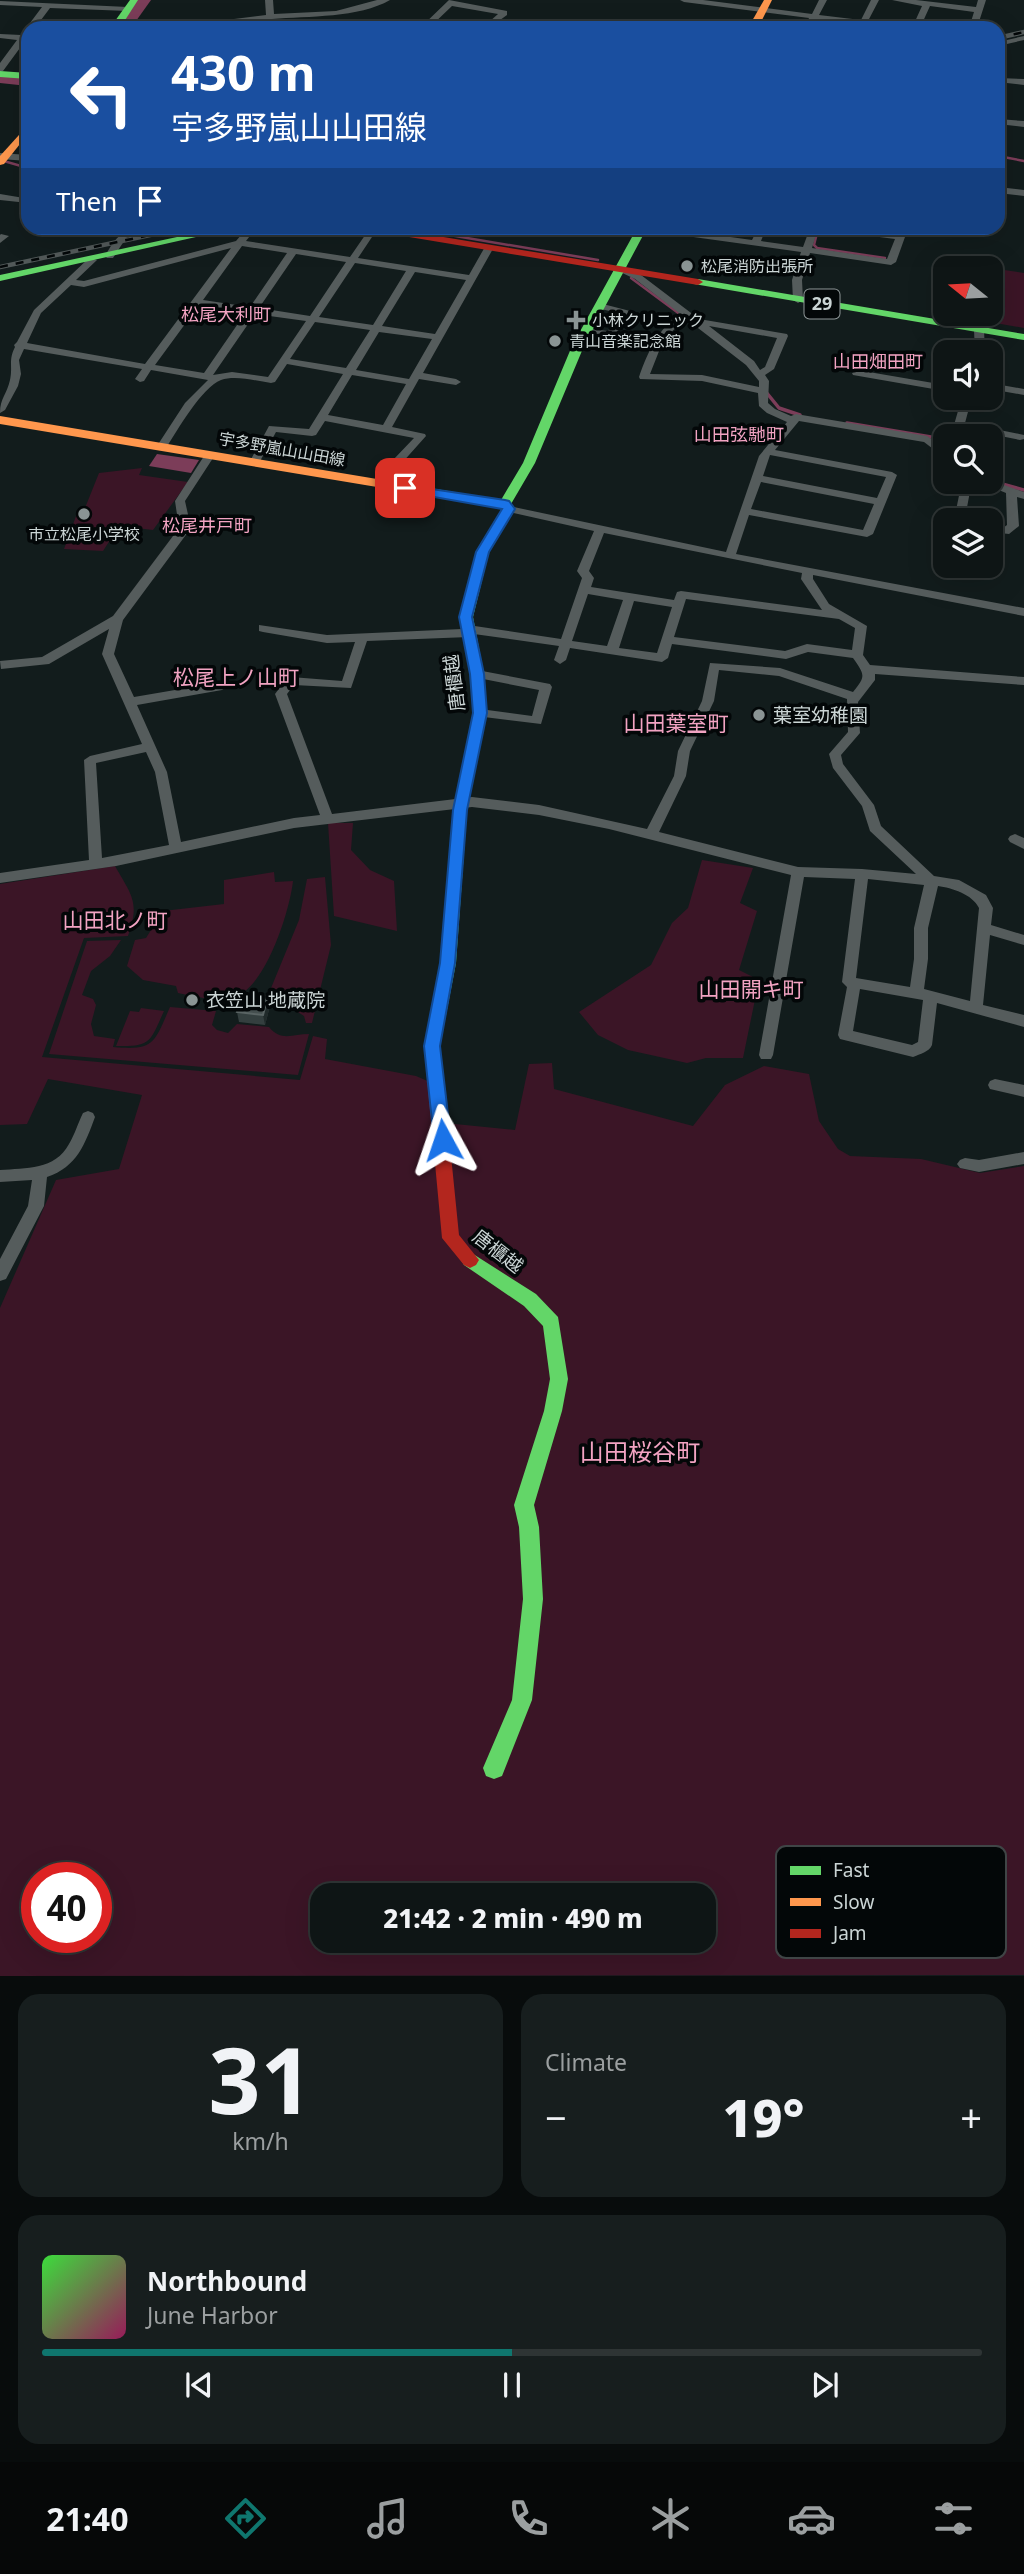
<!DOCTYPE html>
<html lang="en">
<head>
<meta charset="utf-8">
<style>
  body { margin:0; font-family:"Noto Sans","Noto Sans JP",sans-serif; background:#171e1e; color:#f1f3f6; height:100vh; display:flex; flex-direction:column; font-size:26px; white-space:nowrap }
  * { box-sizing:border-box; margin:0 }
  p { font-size:23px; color:#9b9fa0 }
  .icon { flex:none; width:38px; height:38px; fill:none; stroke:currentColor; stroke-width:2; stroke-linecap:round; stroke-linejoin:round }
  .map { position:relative; height:1976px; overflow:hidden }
  .sheet { display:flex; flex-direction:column; gap:18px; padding:18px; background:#080c0c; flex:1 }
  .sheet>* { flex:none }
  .top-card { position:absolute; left:21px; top:21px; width:984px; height:214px; border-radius:21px; box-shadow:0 7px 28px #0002,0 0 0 2px #2e3434; background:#1a4fa0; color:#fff; overflow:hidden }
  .needle { width:46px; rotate:288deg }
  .buttons { position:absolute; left:933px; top:256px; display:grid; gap:14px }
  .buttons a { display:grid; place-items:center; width:70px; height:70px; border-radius:14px; background:#0e1515; box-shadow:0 7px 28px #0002,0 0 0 2px #2e3434; font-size:35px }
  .speed { position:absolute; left:21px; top:1862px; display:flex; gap:14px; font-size:35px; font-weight:700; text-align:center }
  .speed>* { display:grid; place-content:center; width:91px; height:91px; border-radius:50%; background:#0e1515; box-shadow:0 7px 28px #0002,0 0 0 2px #2e3434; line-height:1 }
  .speed .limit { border:10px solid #d22; background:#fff; color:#111 }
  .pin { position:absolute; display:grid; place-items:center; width:60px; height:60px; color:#fff; margin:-30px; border-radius:14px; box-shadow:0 4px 10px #0006 }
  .me { position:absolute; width:77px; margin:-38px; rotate:355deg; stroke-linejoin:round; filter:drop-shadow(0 0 5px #0008) }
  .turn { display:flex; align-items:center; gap:24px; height:147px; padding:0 35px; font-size:32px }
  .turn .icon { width:91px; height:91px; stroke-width:2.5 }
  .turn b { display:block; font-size:49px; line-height:60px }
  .then { display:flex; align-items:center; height:66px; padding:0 35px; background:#0003; gap:14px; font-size:26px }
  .big { font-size:52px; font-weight:800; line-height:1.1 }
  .sheet .tile { flex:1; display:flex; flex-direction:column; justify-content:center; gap:10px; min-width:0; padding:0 24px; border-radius:21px; background:#171e1e }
  .sheet .dial { align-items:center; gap:0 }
  .dial b { font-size:91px; line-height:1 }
  .song { display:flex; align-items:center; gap:21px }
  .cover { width:84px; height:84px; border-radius:10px; background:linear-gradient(135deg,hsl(120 70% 55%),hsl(330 70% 35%)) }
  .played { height:7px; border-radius:4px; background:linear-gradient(90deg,#0f766e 50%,#2e3434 50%) }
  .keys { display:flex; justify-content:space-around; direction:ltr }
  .heat { display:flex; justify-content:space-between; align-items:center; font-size:38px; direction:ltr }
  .sheet .tiles { flex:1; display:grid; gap:18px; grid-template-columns:1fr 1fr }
  .tile:last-child { grid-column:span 2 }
  .trip { position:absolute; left:310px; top:1883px; width:406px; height:70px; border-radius:21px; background:#0e1515; box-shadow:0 7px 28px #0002,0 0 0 2px #2e3434; font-weight:800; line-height:70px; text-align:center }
  .menu { display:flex; height:112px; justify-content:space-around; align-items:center; background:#060808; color:#9b9fa0 }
  .menu .icon { width:49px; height:49px }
  .menu .active { color:#0f766e }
  .menu b { font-size:32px; color:#f1f3f6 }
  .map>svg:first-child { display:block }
  .green { fill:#3b1526; fill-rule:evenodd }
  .water { fill:#7c3d59 }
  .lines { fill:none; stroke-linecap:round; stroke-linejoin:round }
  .stream-far1 { stroke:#7c3d59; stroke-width:2.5 }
  .stream { stroke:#7c3d59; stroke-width:3.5 }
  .river { fill:#7c3d59; fill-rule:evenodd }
  .street { fill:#555c5c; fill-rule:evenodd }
  .fast { fill:#63d668; fill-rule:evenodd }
  .slow { fill:#ff974d; fill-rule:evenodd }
  .jam { fill:#b3261e; fill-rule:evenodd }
  .rail-casing { stroke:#525959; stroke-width:4.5 }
  .rail { stroke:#030708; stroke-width:2.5; stroke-dasharray:8; stroke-linecap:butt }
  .wall { fill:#343f3f }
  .shaded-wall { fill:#202a2a }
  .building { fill:#454f4f; stroke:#5a6464; stroke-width:2 }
  .route { fill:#1a73e8; stroke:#114b97; stroke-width:2 }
  .poi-dot { fill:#8a9494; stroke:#030708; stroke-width:2.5 }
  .labels { text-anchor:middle; stroke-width:7; stroke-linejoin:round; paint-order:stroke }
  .far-poi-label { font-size:16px; fill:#cbd5d5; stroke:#030708; text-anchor:start }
  .far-street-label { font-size:16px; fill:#cbd5d5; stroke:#030708 }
  .shield { fill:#030708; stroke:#8f9798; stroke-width:2 }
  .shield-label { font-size:18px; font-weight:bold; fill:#cbd5d5 }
  .far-neighbourhood-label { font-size:18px; fill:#f2a3c2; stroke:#030708 }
  .street-label { font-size:19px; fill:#cbd5d5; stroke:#030708 }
  .poi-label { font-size:19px; fill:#cbd5d5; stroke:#030708; text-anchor:start }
  .neighbourhood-label { font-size:21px; fill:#f2a3c2; stroke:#030708 }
  .near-neighbourhood-label { font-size:24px; fill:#f2a3c2; stroke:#030708 }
  .key { fill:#030708; stroke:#3f4546; stroke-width:2 }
  .key-label { font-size:19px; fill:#cbd5d5 }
</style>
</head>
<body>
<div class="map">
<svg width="1024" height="1976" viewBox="0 0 1024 1976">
  <rect width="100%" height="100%" fill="#121c1c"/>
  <g class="green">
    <polygon points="983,267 1024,273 1024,328 967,318 969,313 990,313 990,268"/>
    <polygon points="142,468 139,475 188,482 153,530 119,526 103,551 64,549 79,508 85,508 99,473"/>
    <polygon points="328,823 353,823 351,850 370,870 394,881 397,931 334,916"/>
    <polygon points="702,860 753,868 740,903 757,911 739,970 759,980 743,1058 706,1058 687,1063 628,1050 598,1035 579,1012 651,965 672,923 688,908"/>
    <path d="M115 866C132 896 140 902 128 936L84 938 42 1057 300 1080 313 1036 327 1039 325 1059 416 1076 439 1086 445 1123 515 1130 529 1064 552 1063 554 1089 693 1126 725 1085 764 1066 809 1074 819 1121 838 1149 850 1156 921 1159 980 1173 1024 1166V1975L0 1976V1308L56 1180 119 1169 142 1095 48 1079 27 1124 0 1125V884ZM37 1878H96V1937H37ZM322 1895H704V1941H322Z"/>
    <path d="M274 872 275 882 293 881C290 910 265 991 232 998 216 1002 194 996 178 993L176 986 143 980 127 966 135 940 146 938 163 911 224 904V880Z"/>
    <polygon points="325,877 331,945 312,1023 306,1023 304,1016 269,993 299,920 307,879"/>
    <path d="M121 940 110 956 91 971 82 995 93 999 96 1005 91 1024 94 1036 115 1039 113 1047C155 1051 154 1043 170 1007L216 1011 212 1025 217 1030 228 1033 237 1024 269 1027C281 1042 293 1034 309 1034L298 1075 49 1054 87 941Z"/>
    <path d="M141 1008 164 1011C150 1042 151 1047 116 1046L130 1011 139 1012Z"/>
  </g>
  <polygon class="water" points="157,454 199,460 191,473 149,466"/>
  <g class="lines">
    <g class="stream-far1">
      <polyline points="998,156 1024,161"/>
      <polyline points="0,160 28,168"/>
      <polyline points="408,228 598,260"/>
      <polyline points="788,228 816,237 814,245 817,248 885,258"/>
      <polyline points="455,235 478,228"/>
      <polyline points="631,278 681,315"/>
    </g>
    <g class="stream">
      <polyline points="766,392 779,408 800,415"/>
      <polyline points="847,423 931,437 945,446"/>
      <polyline points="995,482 1024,490"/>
    </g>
    <g class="river">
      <polygon points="135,0 151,0 131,28 115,28"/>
      <polygon points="0,73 28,76 28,86 0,83"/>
    </g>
    <g class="street">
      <path d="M265 0H273L274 14 336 11 377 0H390C359 18 308 16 272 19 239 22 207 28 174 28L178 26 266 15Z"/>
      <polygon points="449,0 507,11 507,15 496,23 511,28 482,28 484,25 472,23 472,19 489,22 498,14 452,6 429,28 420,28"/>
      <polygon points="680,0 703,0 812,14 819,0 827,0 819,15 861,20 871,0 879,0 868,21 909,28 866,25 865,28 857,28 859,25 817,19 812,28 804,28 809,18 684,2"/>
      <polygon points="892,0 916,0 976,7 978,0 986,0 977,28 969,28 974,12 930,6 920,28 912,28 922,6"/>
      <polygon points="0,1 128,7 132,9 128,11 50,8 35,28 28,28 28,37 3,71 0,71 0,63 17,40 0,38 0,34 21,35 42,7 0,5"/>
      <polygon points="556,24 562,24 563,26 552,28"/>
      <polygon points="1024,36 1024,40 998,46 998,42"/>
      <polygon points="998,78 1024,79 1024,85 998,82"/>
      <polygon points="998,119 1024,121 1024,127 998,124"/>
      <polygon points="0,153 28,155 28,161 0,159"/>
      <polygon points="998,187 1024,190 1024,196 998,193"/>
      <polygon points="0,194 24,198 28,196 28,203 0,200"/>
      <path d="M135 228H149L126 238 113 258H107L105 256C113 242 119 232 135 228Z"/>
      <path d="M247 228H256L246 241 350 257 370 228H378L358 258 469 275 486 245 494 247 423 373 456 379 461 382 456 385 419 379 392 427 425 434 426 436 401 464 386 486 382 487 377 484 393 460 414 438 325 421 316 435 312 436 276 432 259 463 255 464 250 461 269 426 309 429 343 374 287 364 275 382 271 383C256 381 236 375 221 380 202 387 177 431 166 448L162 449 157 446 185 403 208 380 151 370 144 381 140 382 135 379 142 369 24 349 19 360 21 374 18 386 5 410 0 413C0 398 7 394 10 380 13 366 8 361 15 347L14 345 17 342 34 310 89 258 97 260 76 280 84 281 236 241ZM242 246 287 253 250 307 203 300ZM231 248 145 364 27 343 41 313 71 285 84 287ZM296 254 346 262 310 316 259 308ZM355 263 406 271 373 325 319 317ZM415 272 466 280 435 334 382 326ZM199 305 246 312 204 373 155 365ZM255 314 306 321 268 377 232 372 213 375ZM315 322 370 330 346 368 290 359ZM379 332 432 339 409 379 356 370ZM352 375 406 384 383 425 328 415Z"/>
      <polygon points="645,228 666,228 752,240 758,228 766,228 761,241 803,247 810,228 818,228 812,248 887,259 895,239 833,231 828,228 850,228 900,234 905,237 896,262 891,265 810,253 802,280 803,300 798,303 793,300 792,280 801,252 650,231"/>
      <polygon points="1,234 9,236 0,243 0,235"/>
      <path d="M618 267H624L641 275 699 319 787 334 788 336 774 369 765 375 769 381 768 403 775 409 791 416 796 414 927 436 945 449V458L924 442 799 421 775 450 892 472 897 475 873 534 867 537 749 515 736 554 1024 608V616L813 575V579L829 604 867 626 863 655 870 665 1024 677V685L875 674V680L858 702 860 733 841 755 843 764 874 805 881 826 934 876 959 880 986 895 993 908 991 925 1024 935V945L990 935 983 1005 1024 1015V1027L937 1003 932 1045C929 1052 920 1054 913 1057L840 1039 838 1035 847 987 842 982 855 879 804 877 773 1055 771 1059H761L759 1055 791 875 609 829 539 815 472 807 294 828 116 866 0 883V873L89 860 84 760 90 756 142 744 102 654 109 629 49 664 1 669 0 661 42 657 113 616 179 528 175 501 206 453H214L215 455 185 501 191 528 123 620 114 654 134 697 222 682 228 686 222 690 137 705 167 772 181 842 294 818 320 815 275 694 287 678 291 677 342 681 355 642 327 643 263 632 259 631V625L327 635 462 629 468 625 561 639 582 578 577 571 594 531 505 511V507L509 506 726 552 759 456 787 422 767 413 759 406 758 393 702 381 640 379 639 377C648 351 658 331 679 313L635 279 618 271ZM685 318 746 365 759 381V387L702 375 650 374 663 341ZM709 326 777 338 765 367 760 370 754 361ZM770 455 886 477 877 498 763 476ZM761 482 874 504 863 530 751 509ZM604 533 802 573 801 579 822 610 681 591 677 592 674 600 591 587 594 578 589 571ZM588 594 623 600 607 646 572 641ZM686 599 839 619 855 628 852 650 807 644 785 651 674 637ZM634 601 672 607 657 653 619 648ZM474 634 559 646 554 660 560 664 566 660 570 648 662 662 668 658 672 644 786 659 808 652 853 658C865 675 866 676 853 692L780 668 710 663 702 701 678 751 674 776 647 829 539 805 472 797 332 814 287 694 294 685 351 688 367 641 469 637ZM719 670 779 676 847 699 848 732 829 754 833 768 862 806 870 831 916 874 862 869 798 867 659 832 686 776 690 751 714 701ZM146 752 155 772 169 845 102 858 96 763ZM868 879 924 885 914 928V959L910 987 856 978ZM938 886C952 888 972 894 979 908L970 1001 924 989 928 959V928ZM860 989 923 1000 918 1042 912 1045 853 1031Z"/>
      <polygon points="599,303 630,311 615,336 584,334 579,331 584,328 608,331 619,313 596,308 596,304"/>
      <polygon points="979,327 984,330 985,352 975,352 974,330"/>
      <polygon points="857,370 945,385 945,391 853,375 852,373"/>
      <polygon points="990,383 1024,389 1024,395 990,389"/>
      <polygon points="962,397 972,397 965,423 1024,435 1024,439 1020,440 955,427 954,425"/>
      <polygon points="990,480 1024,492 1024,499 1017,497 1019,526 1009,534 990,532 990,525 1003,528 1007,525 1006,493 977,481"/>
      <polygon points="962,481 972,481 965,518 966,520 954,520"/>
      <polygon points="477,670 550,684 552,687 541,724 476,716 474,713 476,710 480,709 532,716 539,690 473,677 471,674 473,671"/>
      <polygon points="1015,834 1024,838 1024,849 1010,842 1008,839 1010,836"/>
      <polygon points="995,1079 1024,1085 1024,1097 990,1089 988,1085 990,1081"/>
      <path d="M88 1111 93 1113 95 1117C85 1144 77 1167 47 1177L44 1206 6 1279 0 1281V1259L28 1206 32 1180 0 1182V1170C26 1168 55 1170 69 1144 75 1134 78 1123 83 1113Z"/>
      <polygon points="1024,1152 1024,1164 979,1172 960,1168 957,1164 960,1160 965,1158 979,1160"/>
    </g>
    <g class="fast">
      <polygon points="130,0 138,0 120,28 110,28"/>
      <polygon points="0,71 28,73 28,79 0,77"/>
      <polygon points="219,228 236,228 0,281 0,275"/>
      <polygon points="637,228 647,228 584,346 535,463 511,504 515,509 489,552 473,617 484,674 487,713 467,810 456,963 446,1015 444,1019 432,1019 430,1015 440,963 453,810 473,713 470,674 459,617 477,552 503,509 383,488 377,484 383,480 501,500 523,463 572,346"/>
      <polygon points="698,279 1024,334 1024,340 694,284 693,282"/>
      <polygon points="470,1252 536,1294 558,1317 568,1379 562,1411 534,1505 539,1527 543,1599 532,1700 502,1776 494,1779 486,1776 483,1768 512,1700 523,1599 519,1527 514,1505 544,1411 550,1379 543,1326 524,1306 464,1265 461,1260 464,1255"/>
    </g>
    <g class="slow">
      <polygon points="764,0 772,0 758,28 748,28"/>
      <polygon points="28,125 28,134 4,164 0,165 0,156"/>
      <polygon points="0,416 383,480 389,484 383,488 0,424"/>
    </g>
    <g class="jam">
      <polygon points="368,228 389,228 698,279 703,282 698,285 373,231"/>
      <polygon points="438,1009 444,1011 446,1015 440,1046 459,1235 479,1260 476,1265 470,1268 464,1265 442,1238 424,1046 430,1015 432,1011"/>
    </g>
    <defs>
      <g id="rail">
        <polyline points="998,38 1024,32"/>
        <polyline points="0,267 183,228"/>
      </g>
    </defs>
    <use href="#rail" class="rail-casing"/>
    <use href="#rail" class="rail"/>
  </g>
  <polygon class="wall" points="268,996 270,1006 265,1025 239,1022 237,1012"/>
  <polygon class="shaded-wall" points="268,996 270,1006 265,1025 263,1015"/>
  <polygon class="building" points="243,993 268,996 263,1015 237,1012"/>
  <polygon class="route" points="405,485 505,500 509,501 515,509 489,552 472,617 484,674 487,713 467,810 455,963 440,1046 451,1140 449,1145 437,1145 434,1140 424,1046 440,963 453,810 473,713 470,674 459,617 476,552 502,509 400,491 400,486"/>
  <g class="poi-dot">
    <circle cx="687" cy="266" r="7"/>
    <path d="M572.5 309.5h7v7h7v7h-7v7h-7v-7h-7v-7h7z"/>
    <circle cx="555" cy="341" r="7"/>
    <circle cx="84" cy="514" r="7"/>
    <circle cx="759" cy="715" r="7"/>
    <circle cx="192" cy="1000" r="7"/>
  </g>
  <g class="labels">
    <g class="far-poi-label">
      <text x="701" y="272">松尾消防出張所</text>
      <text x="592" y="326">小林クリニック</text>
      <text x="569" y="347">青山音楽記念館</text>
      <text x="84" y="540" text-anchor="middle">市立松尾小学校</text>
    </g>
    <g class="far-street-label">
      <text transform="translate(282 449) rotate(10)" y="6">宇多野嵐山山田線</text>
    </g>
    <rect class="shield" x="804.5" y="289.5" width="35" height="29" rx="5"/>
    <g class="shield-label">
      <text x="822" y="310">29</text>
    </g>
    <g class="far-neighbourhood-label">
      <text x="226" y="321">松尾大利町</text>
      <text x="878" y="368">山田畑田町</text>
      <text x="739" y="441">山田弦馳町</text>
      <text x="207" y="532">松尾井戸町</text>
    </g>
    <g class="street-label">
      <text transform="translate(454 683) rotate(-97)" y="7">唐櫃越</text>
      <text transform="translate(498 1251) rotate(38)" y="7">唐櫃越</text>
    </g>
    <g class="poi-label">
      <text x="773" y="722">葉室幼稚園</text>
      <text x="206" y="1007">衣笠山 地蔵院</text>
    </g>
    <g class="neighbourhood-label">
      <text x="236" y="685">松尾上ノ山町</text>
      <text x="676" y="731">山田葉室町</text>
      <text x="115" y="928">山田北ノ町</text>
      <text x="751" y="997">山田開キ町</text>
    </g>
    <g class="near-neighbourhood-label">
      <text x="640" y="1461">山田桜谷町</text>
    </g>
  </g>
  <rect x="776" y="1846" width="230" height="112" rx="10" class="key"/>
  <rect x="790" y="1866" width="31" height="9" fill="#63d668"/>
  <rect x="790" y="1898" width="31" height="8" fill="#ff974d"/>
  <rect x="790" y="1929" width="31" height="9" fill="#b3261e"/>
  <g class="key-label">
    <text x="833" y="1877">Fast</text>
    <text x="833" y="1909">Slow</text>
    <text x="833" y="1940">Jam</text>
  </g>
</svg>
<div class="buttons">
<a><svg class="needle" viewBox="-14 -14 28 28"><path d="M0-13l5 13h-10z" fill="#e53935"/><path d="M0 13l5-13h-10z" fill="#9b9fa0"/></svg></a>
<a><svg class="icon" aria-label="sound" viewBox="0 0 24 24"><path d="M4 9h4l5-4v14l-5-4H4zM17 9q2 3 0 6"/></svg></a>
<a><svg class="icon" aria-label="search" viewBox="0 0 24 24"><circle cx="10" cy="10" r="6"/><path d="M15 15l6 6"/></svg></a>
<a><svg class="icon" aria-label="layers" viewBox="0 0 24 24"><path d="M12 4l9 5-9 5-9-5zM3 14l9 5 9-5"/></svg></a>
</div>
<div class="speed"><div class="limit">40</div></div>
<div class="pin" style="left:405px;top:488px;background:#d93025"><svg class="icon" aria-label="arrive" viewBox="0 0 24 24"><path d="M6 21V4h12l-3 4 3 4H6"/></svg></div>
<svg class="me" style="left:443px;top:1140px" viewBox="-20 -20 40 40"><path d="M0-17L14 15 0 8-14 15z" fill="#1a73e8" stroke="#fff" stroke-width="4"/></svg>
<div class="trip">21:42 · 2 min · 490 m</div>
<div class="top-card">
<div class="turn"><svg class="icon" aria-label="left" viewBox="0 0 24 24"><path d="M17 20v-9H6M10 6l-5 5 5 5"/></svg><div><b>430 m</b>宇多野嵐山山田線</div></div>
<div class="then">Then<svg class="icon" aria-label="arrive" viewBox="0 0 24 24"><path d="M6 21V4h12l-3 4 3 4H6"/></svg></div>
</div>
</div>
<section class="sheet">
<div class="tiles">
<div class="tile dial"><b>31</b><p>km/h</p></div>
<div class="tile"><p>Climate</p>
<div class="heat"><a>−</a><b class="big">19°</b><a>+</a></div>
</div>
<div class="tile">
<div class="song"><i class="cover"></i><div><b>Northbound</b><p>June Harbor</p></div></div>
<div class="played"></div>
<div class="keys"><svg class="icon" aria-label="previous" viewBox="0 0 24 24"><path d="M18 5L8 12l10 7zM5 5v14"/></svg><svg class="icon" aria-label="pause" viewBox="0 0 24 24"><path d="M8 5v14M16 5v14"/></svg><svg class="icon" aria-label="next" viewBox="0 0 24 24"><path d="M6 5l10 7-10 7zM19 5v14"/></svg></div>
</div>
</div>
</section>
<nav class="menu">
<b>21:40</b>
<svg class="icon active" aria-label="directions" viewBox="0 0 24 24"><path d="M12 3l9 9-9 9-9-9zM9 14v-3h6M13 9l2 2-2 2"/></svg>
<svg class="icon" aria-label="music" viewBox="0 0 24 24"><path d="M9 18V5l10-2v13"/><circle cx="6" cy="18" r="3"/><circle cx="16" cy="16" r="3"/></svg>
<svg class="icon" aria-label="phone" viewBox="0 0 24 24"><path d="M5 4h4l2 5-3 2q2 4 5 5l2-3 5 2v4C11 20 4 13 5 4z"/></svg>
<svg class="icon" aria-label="climate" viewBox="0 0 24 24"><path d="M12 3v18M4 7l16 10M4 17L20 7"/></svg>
<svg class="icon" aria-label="car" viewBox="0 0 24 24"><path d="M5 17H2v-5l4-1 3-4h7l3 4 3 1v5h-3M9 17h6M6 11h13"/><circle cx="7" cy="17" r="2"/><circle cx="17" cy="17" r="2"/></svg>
<svg class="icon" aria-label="filters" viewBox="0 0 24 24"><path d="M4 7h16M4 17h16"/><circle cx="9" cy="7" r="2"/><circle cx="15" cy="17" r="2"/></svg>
</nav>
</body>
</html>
